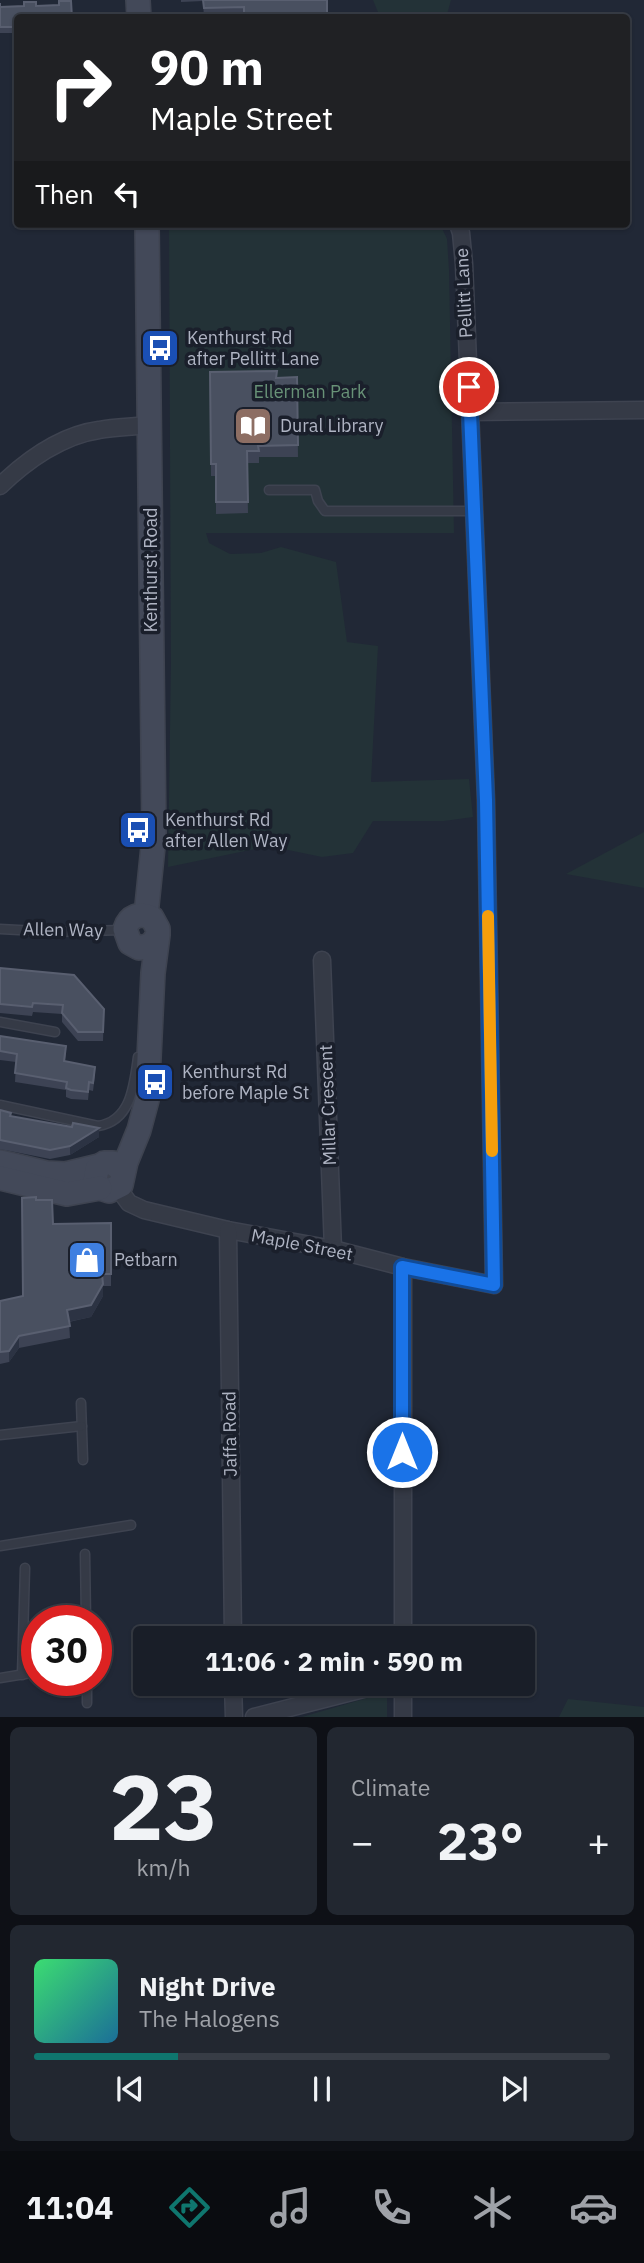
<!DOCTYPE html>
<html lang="en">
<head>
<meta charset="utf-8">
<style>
  body { margin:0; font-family:"IBM Plex Sans",sans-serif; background:#222730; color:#f1f3f6; height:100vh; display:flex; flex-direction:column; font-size:26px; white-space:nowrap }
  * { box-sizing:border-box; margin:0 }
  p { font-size:23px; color:#9fa2a8 }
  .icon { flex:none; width:38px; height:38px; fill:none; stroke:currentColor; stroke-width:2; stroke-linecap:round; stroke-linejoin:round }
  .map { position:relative; height:1717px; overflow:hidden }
  .details { display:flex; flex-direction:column; gap:10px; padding:10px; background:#0e1016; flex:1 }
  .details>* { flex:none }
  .top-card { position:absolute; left:14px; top:14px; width:616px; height:214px; border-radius:7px; box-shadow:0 2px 5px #0004,0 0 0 2px #373c45; background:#202124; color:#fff; overflow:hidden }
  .speed { position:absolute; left:21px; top:1605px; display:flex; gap:14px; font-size:35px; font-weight:700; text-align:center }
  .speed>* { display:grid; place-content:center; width:91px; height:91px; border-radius:50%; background:#191e28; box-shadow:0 2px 5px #0004,0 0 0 2px #373c45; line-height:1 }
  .speed .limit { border:10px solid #d22; background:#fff; color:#111 }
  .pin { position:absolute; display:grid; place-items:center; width:60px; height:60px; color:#fff; margin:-30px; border:4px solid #fff; border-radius:50%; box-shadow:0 2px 7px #0007 }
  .me { position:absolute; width:77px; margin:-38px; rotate:0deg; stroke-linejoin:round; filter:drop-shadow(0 0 5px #0008) }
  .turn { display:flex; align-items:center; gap:24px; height:147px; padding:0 21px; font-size:32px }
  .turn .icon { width:91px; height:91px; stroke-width:2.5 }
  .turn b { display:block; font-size:49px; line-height:60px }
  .then { display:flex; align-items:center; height:66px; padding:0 21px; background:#0003; gap:14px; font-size:26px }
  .big { font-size:52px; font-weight:700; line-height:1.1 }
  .details .tile { flex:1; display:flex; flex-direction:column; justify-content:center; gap:10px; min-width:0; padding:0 24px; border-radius:10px; background:#222730 }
  .details .dial { align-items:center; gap:0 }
  .dial b { font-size:91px; line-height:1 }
  .song { display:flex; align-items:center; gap:21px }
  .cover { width:84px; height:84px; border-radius:10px; background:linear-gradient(135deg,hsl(140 70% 55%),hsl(200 70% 35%)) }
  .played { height:7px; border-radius:4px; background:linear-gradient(90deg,#0f766e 25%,#373c45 25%) }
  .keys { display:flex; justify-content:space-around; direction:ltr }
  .heat { display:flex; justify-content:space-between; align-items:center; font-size:38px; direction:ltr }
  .details .tiles { flex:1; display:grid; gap:10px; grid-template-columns:1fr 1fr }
  .tile:last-child { grid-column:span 2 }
  .trip { position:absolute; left:133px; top:1626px; width:402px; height:70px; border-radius:7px; background:#191e28; box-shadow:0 2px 5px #0004,0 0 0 2px #373c45; font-weight:700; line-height:70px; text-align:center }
  .tabs { display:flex; height:112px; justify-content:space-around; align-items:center; background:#0a0c10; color:#9fa2a8 }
  .tabs .icon { width:49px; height:49px }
  .tabs .current { color:#0f766e }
  .tabs b { font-size:32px; color:#f1f3f6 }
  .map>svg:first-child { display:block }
  .green { fill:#233237 }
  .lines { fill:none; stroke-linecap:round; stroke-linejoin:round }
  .lane-casing { stroke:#3e4350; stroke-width:11 }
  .street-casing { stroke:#3e4350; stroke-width:19 }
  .secondary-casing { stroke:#3e4350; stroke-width:26 }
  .lane { stroke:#353a46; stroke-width:8 }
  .street { stroke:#353a46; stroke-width:16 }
  .secondary { stroke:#434959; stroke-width:23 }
  .wall { fill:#3d4354 }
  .shaded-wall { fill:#2c3343 }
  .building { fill:#495060; stroke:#595f70; stroke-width:2 }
  .route-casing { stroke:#114b97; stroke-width:18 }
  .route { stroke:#1a73e8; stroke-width:12 }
  .slow { stroke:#f59e0b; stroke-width:12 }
  .labels { text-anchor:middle; stroke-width:7; stroke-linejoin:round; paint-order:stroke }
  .street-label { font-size:18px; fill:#afb4c3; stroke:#1a1f2b }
  .poi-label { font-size:18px; fill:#afb4c3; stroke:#1a1f2b; text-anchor:start }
  .park-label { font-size:18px; fill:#689277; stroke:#1a1f2b }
</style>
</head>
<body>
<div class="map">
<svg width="644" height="1717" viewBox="0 0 644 1717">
  <rect width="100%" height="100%" fill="#212836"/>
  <g class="green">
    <polygon points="373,0 451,0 446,18 380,17"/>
    <polygon points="174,224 440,224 447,239 449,270 454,533 206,533 209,543 230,554 261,553 281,547 336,562 347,642 378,646 371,782 469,779 473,817 444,821 373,821 353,853 322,857 269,846 168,867 171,663 169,229"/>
    <polygon points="644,832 644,888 566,874"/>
    <polygon points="381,1694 387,1698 387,1717 302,1717"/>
    <polygon points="568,1699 644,1707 644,1717 559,1717"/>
  </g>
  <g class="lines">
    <defs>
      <g id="lane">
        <polyline points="269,490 315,490 318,501 325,511 472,511"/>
        <polyline points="0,929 56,932 122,930"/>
        <polyline points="0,1022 55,1032"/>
        <path d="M0 1105 98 1126C131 1121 134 1086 138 1057"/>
        <polyline points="81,1403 83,1460"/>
        <polyline points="0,1435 82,1426"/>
        <polyline points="0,1546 131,1525"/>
        <polyline points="85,1554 86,1620"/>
        <polyline points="22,1675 25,1568"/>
        <polyline points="0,1678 37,1672"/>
        <polyline points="87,1680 87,1703"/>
      </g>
      <g id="street">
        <polyline points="470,412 644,410"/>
        <path d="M0 486C26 461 62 435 99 430 115 427 132 427 148 425"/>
        <polyline points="322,960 333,1249"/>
        <polyline points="118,1188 129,1203 144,1210 228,1230 333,1249 403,1267 494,1285 486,800 464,264 461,233 458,224"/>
        <polyline points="228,1230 233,1638"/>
        <polyline points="403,1638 403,1267"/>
        <polyline points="233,1684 234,1717"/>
        <polyline points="403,1684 403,1717"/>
        <polyline points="254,1717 383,1684"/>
      </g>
      <g id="secondary">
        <polyline points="138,0 139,18"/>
        <polyline points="146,915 154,837 147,224"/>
        <polyline points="0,1162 46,1173 66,1174 99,1166"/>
        <path d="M123 1172 113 1163H104L97 1169 95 1181 100 1188 109 1191 121 1185 126 1162 139 1130 147 1100 153 973 158 935V929L152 918C140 912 129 916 125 929L130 943 139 948 151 945 158 935"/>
        <polyline points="0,1178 67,1194 100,1188"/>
      </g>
    </defs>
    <use href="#lane" class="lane-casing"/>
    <use href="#street" class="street-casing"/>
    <use href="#secondary" class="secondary-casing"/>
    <use href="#lane" class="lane"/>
    <use href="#street" class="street"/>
    <use href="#secondary" class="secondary"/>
  </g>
  <g class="wall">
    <polygon points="181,0 327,0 327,18 204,18 203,1 181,2"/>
    <polygon points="59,1 71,1 72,18 18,18 18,36 14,37 14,33 0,33 0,3 0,7 24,6 24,2 36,2 36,6 59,5"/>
    <polygon points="210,372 276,378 297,377 298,457 259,457 259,463 247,463 248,513 216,514 216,476 211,476"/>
    <polygon points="0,968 104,1009 103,1041 78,1041 62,1022 62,1014 33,1012 32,1016 0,1013"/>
    <polygon points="0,1036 66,1054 65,1062 95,1075 93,1091 89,1090 88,1100 71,1099 66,1097 66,1090 15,1082 16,1062 0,1060"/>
    <polygon points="0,1110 11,1116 99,1137 70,1155 50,1159 0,1149"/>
    <polygon points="36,1200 53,1224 111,1223 111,1286 103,1286 103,1296 91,1317 69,1322 70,1338 19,1348 9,1362 0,1364 0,1301 23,1296"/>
  </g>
  <g class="shaded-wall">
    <polygon points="99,1128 99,1137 70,1155 70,1146"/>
    <polygon points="103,1284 103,1296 91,1317 67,1322 67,1310"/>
    <polygon points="19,1336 19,1348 9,1362 9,1351"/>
  </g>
  <g class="building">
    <polygon points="203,0 327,0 327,18 244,18 244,7 204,8"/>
    <polygon points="59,1 71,1 72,18 18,18 18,30 14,30 14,27 0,27 0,3 0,7 24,6 24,2 36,2 36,6 59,5"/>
    <polygon points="277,371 276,378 297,377 298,445 258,446 259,451 247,451 248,502 216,502 216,464 211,464 210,372"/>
    <polygon points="0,968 74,975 104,1009 103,1032 78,1032 62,1013 63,1005 33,1003 32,1007 0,1004"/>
    <polygon points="0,1036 66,1046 64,1061 95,1067 93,1083 89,1082 88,1092 71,1090 66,1088 67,1082 15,1073 17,1054 0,1051"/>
    <polygon points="0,1110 11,1113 10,1116 72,1127 73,1123 99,1128 70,1146 50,1150 0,1140"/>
    <polygon points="36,1197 36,1200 52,1200 53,1224 111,1223 111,1274 102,1274 103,1284 91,1305 67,1310 70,1326 19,1336 9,1351 0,1352 0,1301 23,1296 22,1198"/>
  </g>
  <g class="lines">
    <defs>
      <polyline id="route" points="402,1452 402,1267 494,1285 486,800 469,387"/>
    </defs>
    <use href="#route" class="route-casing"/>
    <use href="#route" class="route"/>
    <polyline class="slow" points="488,916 492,1151"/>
  </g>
  <defs>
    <symbol id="bus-square" viewBox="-11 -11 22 22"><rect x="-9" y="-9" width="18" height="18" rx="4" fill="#1a4fb4" stroke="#1a1f2b"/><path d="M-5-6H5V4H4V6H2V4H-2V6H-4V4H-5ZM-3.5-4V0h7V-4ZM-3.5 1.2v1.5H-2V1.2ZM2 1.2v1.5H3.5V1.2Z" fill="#fff"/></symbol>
    <symbol id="library-square" viewBox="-11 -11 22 22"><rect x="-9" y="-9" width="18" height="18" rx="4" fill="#8d6e63" stroke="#1a1f2b"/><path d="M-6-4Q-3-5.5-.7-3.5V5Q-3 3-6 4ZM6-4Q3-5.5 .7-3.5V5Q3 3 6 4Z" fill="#fff"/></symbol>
    <symbol id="shop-square" viewBox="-11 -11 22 22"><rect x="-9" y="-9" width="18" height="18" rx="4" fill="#3f7fe0" stroke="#1a1f2b"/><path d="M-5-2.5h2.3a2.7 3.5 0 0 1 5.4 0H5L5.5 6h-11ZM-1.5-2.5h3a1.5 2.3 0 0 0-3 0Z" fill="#fff"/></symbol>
  </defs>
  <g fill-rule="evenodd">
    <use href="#bus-square" x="138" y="326" width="44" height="44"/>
    <use href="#library-square" x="231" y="404" width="44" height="44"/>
    <use href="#bus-square" x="116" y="808" width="44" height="44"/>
    <use href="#bus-square" x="133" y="1060" width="44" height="44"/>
    <use href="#shop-square" x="65" y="1238" width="44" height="44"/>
  </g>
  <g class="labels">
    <g class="street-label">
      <text transform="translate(464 293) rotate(-93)" y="6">Pellitt Lane</text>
      <text transform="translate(151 570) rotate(-90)" y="6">Kenthurst Road</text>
      <text transform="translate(63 930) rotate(1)" y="6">Allen Way</text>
      <text transform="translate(328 1105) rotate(-92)" y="6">Millar Crescent</text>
      <text transform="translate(302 1245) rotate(11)" y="6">Maple Street</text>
      <text transform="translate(230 1434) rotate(-91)" y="6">Jaffa Road</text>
    </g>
    <g class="poi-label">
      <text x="187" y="344">Kenthurst Rd<tspan x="187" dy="21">after Pellitt Lane</tspan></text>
      <text x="280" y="432">Dural Library</text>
      <text x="165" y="826">Kenthurst Rd<tspan x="165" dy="21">after Allen Way</tspan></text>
      <text x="182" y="1078">Kenthurst Rd<tspan x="182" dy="21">before Maple St</tspan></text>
      <text x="114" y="1266">Petbarn</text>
    </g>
    <g class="park-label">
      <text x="310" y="398">Ellerman Park</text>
    </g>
  </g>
</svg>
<div class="speed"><div class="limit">30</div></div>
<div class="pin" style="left:469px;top:387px;background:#d93025"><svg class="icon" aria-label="arrive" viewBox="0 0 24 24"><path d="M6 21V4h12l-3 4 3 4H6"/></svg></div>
<svg class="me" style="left:402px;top:1452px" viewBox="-20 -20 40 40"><circle r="17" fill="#1a73e8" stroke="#fff" stroke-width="3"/><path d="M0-11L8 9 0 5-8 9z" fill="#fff"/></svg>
<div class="trip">11:06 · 2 min · 590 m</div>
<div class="top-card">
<div class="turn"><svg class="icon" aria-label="right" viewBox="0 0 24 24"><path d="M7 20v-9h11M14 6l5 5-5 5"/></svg><div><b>90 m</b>Maple Street</div></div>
<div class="then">Then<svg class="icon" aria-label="left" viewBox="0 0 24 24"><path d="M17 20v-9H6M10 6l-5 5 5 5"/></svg></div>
</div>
</div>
<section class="details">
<div class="tiles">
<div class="tile dial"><b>23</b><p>km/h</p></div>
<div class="tile"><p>Climate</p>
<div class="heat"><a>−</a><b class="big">23°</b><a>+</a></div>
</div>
<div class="tile">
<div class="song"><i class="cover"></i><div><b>Night Drive</b><p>The Halogens</p></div></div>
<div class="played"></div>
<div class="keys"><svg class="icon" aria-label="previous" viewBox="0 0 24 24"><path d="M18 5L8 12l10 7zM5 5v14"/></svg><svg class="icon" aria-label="pause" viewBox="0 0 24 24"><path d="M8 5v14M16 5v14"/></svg><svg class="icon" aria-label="next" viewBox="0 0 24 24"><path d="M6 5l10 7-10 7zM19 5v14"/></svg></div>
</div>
</div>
</section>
<nav class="tabs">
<b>11:04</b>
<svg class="icon current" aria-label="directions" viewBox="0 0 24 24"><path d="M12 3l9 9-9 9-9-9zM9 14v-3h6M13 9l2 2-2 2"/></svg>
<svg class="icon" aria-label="music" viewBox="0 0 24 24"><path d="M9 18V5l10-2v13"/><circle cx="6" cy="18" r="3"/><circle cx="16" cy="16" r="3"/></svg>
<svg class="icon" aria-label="phone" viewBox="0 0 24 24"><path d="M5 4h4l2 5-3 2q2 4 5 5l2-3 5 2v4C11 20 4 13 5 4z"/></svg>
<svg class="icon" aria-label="climate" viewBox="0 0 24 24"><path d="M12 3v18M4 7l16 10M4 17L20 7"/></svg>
<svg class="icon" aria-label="car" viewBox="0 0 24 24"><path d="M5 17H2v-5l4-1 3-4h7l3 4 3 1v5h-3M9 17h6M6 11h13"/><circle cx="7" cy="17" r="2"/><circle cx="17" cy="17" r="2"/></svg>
</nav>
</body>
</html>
